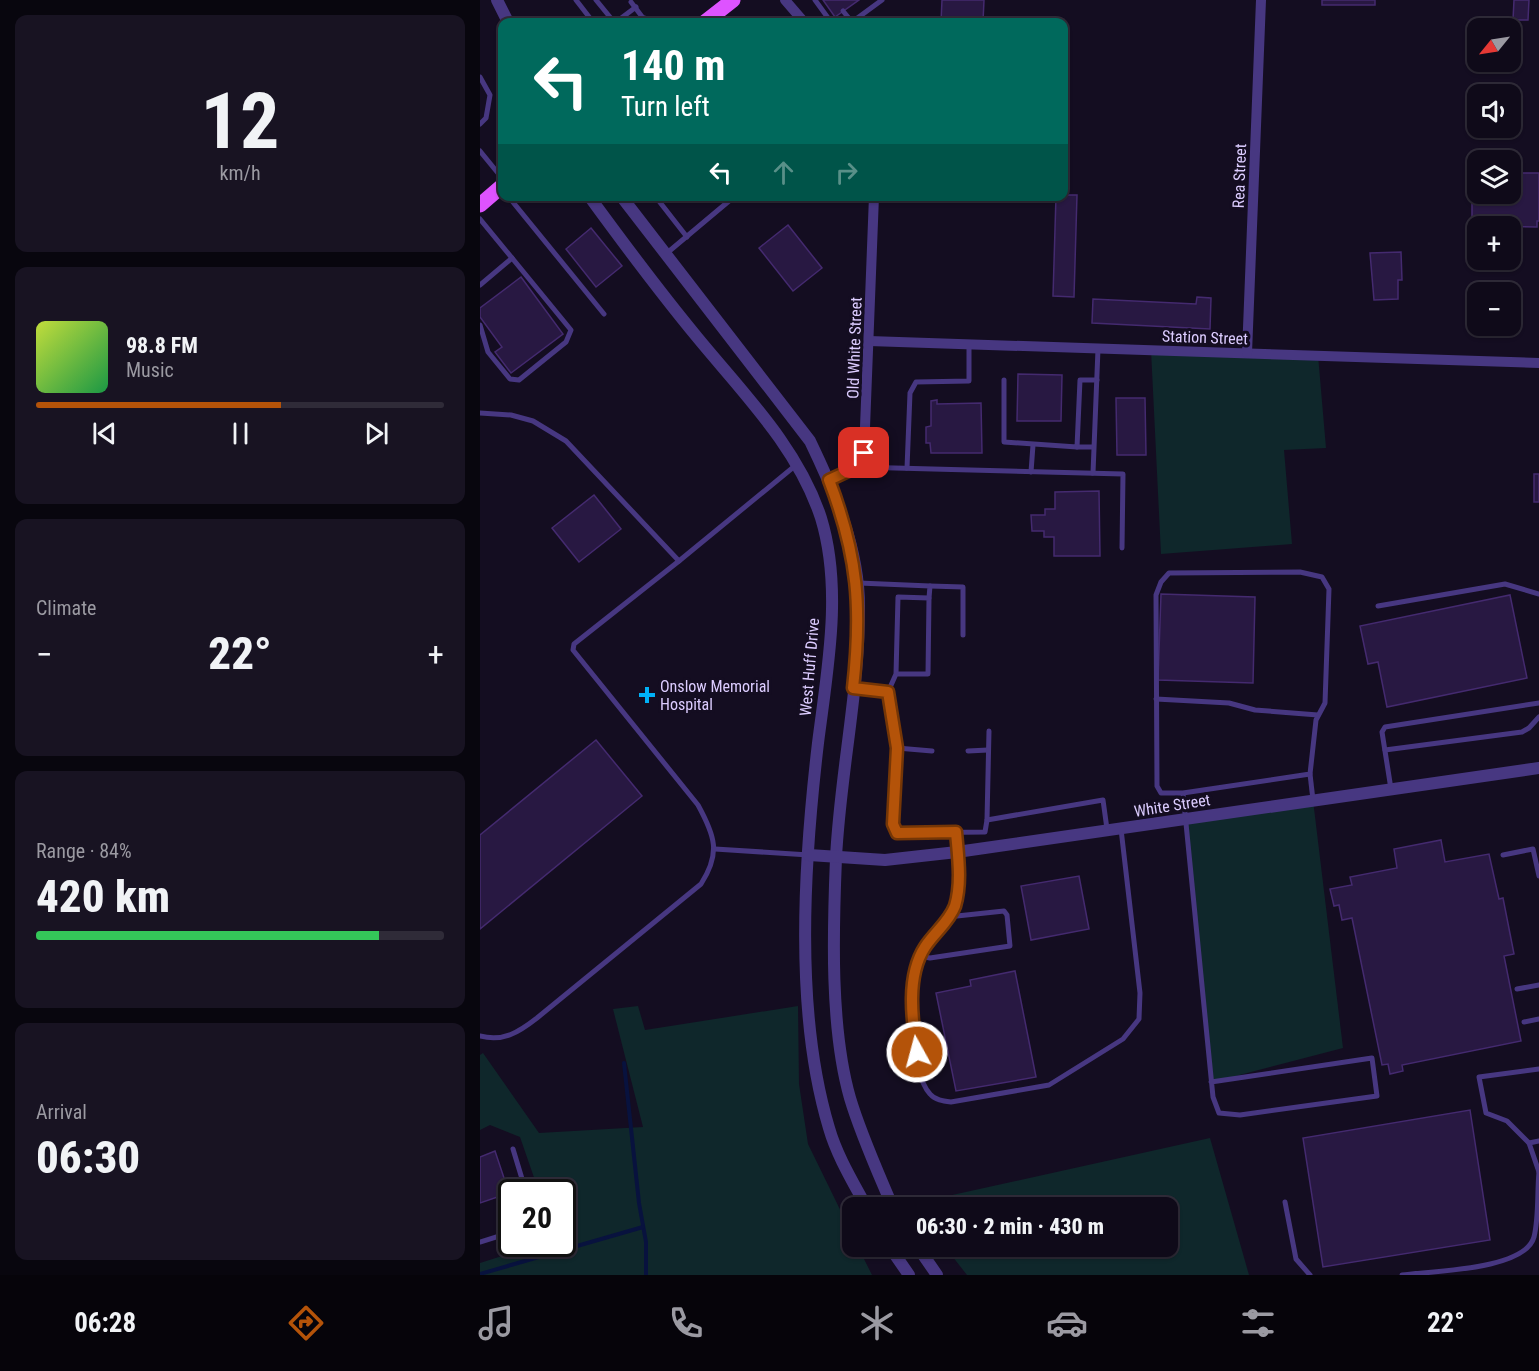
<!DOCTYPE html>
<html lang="en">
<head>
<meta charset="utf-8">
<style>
  body { margin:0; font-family:"Roboto Condensed",sans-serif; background:#181322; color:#f1f3f6; height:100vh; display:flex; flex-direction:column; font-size:22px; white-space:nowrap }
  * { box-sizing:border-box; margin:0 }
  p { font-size:20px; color:#9b9aa2 }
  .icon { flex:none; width:33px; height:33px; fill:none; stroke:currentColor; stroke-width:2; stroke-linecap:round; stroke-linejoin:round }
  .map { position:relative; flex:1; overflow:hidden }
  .details { display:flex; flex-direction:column; gap:15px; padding:15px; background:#08060e; width:480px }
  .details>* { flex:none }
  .guide { position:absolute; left:18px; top:18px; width:570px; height:183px; border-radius:12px; box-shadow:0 2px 4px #0004,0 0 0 2px #2f2b38; background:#00695c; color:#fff; overflow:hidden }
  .needle { width:39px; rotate:240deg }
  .fabs { position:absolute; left:987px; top:18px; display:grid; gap:12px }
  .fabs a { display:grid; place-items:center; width:54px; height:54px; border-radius:12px; background:#0f0a19; box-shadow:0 2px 4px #0004,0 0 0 2px #2f2b38; font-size:30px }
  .speed { position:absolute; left:18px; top:1179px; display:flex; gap:12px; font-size:30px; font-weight:700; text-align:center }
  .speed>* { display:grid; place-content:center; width:78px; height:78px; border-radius:50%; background:#0f0a19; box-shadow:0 2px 4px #0004,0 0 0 2px #2f2b38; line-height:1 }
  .speed .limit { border:3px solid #111; border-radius:9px; background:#fff; color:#111 }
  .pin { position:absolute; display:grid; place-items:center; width:51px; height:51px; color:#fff; margin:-26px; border-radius:12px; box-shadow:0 3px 9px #0006 }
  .me { position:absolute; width:66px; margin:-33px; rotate:353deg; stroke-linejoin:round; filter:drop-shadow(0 0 4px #0008) }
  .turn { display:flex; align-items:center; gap:21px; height:126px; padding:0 24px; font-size:27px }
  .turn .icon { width:78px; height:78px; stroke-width:2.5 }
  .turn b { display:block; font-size:42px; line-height:51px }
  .lanes { display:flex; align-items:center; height:57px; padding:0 24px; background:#0003; justify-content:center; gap:30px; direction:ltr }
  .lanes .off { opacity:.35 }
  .big { font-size:45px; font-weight:800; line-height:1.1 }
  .details .widget { flex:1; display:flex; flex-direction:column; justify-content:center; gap:9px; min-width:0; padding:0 21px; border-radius:12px; background:#181322 }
  .details .dial { align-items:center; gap:0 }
  .dial b { font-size:78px; line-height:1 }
  .song { display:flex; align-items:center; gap:18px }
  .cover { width:72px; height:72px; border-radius:9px; background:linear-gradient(135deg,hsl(70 70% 55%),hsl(140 70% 35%)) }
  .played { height:6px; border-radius:3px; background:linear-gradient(90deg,#b45309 60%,#2f2b38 60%) }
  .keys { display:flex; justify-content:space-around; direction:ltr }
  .heat { display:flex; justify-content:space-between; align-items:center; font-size:33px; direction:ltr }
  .charge { height:9px; border-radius:4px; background:linear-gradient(90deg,#34c759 84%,#2f2b38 0) }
  .trip { position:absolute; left:362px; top:1197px; width:336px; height:60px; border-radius:12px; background:#0f0a19; box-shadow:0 2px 4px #0004,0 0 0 2px #2f2b38; font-weight:800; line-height:60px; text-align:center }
  .tabs { display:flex; height:96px; justify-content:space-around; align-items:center; background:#06040a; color:#9b9aa2 }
  .tabs .icon { width:42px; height:42px }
  .tabs .active { color:#b45309 }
  .tabs b { font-size:27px; color:#f1f3f6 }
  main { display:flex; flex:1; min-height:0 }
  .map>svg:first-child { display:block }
  .green { fill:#0f272b }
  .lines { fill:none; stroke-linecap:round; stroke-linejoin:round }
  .stream { stroke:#08123e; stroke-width:4 }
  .building { fill:#281842; stroke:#442a6f; stroke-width:1.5 }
  .service { stroke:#473781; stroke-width:5 }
  .minor { stroke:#473781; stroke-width:10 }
  .tertiary { stroke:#473781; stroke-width:12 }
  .primary { stroke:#de53ff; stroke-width:15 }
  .route-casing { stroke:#753606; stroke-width:15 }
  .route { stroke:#b45309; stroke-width:10 }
  .poi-dot { fill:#00b1f7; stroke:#140d21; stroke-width:2 }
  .labels { text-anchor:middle; stroke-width:6; stroke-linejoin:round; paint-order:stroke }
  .street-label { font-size:16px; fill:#dcccff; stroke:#140d21 }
  .poi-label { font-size:16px; fill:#dcccff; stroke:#140d21; text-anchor:start }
</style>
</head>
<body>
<main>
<section class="details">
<div class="widget dial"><b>12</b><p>km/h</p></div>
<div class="widget">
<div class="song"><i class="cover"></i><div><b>98.8 FM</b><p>Music</p></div></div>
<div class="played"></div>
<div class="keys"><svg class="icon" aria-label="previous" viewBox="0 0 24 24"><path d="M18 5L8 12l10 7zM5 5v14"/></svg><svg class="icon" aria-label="pause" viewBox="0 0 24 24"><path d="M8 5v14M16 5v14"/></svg><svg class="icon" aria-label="next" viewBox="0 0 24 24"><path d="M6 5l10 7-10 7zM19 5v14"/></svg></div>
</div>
<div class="widget"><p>Climate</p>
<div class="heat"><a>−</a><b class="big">22°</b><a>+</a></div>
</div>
<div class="widget"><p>Range · 84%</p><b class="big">420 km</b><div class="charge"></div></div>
<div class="widget"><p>Arrival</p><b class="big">06:30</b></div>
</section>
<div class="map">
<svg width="1059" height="1275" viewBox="0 0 1059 1275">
  <rect width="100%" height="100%" fill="#140d21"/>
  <g class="green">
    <polygon points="671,350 838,355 846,448 804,450 812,544 681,554"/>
    <polygon points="833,800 863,1048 733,1082 706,819"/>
    <polygon points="158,1006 165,1030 318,1006 319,1084 328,1144 372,1234 372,1246 378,1247 392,1275 0,1275 0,1263 60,1244 82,1244 82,1192 59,1192 40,1137 10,1125 0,1130 0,1055 3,1053 59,1133 163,1127 133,1009"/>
    <polygon points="730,1138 769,1275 487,1275 465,1247 687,1246 687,1208 439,1208 436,1203"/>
  </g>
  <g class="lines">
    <g class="stream">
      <polyline points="144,1063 159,1203 166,1242 166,1275"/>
      <polyline points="0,1274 163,1227"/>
    </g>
  </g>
  <g class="building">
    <polygon points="343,0 379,0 355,17"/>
    <polygon points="462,0 504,0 503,22 461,22"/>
    <rect x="842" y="0" width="53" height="5"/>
    <polygon points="1034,0 1049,0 1048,20 1033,20"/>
    <polygon points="992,173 998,173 998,194 1030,194 1030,173 1059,173 1059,221 1057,221 1057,227 992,226"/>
    <polygon points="584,195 597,195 594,297 573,296 576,196"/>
    <polygon points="308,225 342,268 313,291 279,248"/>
    <polygon points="111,228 142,266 116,287 86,249"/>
    <polygon points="921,252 922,280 918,280 918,299 894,300 890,253"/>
    <polygon points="41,277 83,334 31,373 15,352 22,347 0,317 0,308"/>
    <polygon points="717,297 731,298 730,329 612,323 613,299 716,304"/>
    <polygon points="538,374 582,375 581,421 537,421"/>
    <polygon points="636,398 665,398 666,455 637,455"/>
    <polygon points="457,400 457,404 501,403 502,453 451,453 450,443 446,443 446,427 451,426 451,401"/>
    <rect x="1054" y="474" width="5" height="28"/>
    <polygon points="619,491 620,556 574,556 574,537 564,537 564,531 552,531 551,515 565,515 565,509 575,509 575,492"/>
    <polygon points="114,495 141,529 99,562 72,528"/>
    <polygon points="681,594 775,597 773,683 678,680"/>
    <polygon points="1030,595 1047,678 907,707 898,662 888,664 880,626"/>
    <polygon points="116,740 162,796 0,929 0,835"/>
    <polygon points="961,840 965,862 1009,854 1019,899 1023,898 1034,954 1024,956 1041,1041 922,1065 923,1071 910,1074 908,1064 902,1065 872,918 862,920 859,905 854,906 850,889 872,885 870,877 917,868 914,849"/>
    <polygon points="599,876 609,929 551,940 541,886"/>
    <polygon points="535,971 556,1077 476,1091 456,993 491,986 490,980"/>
    <polygon points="990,1110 1010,1240 843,1267 823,1138"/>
    <polygon points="15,1151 29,1193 0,1203 0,1157"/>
  </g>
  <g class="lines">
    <g class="service">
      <polyline points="96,0 113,22"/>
      <polyline points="116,0 134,22"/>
      <polyline points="335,0 351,22"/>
      <polyline points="151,2 166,22"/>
      <polyline points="363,11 372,22"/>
      <polyline points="164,18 177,22"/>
      <polyline points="136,22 156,7"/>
      <polyline points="372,22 402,0"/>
      <polyline points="0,77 10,95 6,118 0,124"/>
      <polyline points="0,151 22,178"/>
      <polyline points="28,196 124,314"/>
      <polyline points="175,196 207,237"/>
      <polyline points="0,219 91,330 86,342 39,380 30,379 8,352 0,325"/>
      <polyline points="187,253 249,201 246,196"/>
      <polyline points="0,285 32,258"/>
      <polyline points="524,380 524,442 597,447 600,380 617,380"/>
      <path d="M0 413 31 415 53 421 86 441 199 561 94 644 93 650 218 805C235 836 241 853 221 884L57 1018C39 1032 24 1042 0 1036"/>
      <polyline points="597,447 613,447"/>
      <polyline points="377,467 643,474 642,548"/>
      <polyline points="427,468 430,393 436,382 489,381 489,344"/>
      <polyline points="551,472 553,445"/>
      <polyline points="613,473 618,349"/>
      <polyline points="199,561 316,465"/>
      <polyline points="379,583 450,586 449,598"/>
      <polyline points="450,586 483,587 483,635"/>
      <polyline points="898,606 1025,584 1059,594"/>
      <polyline points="375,688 408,692 416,674 418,597 449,598 448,674 416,674"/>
      <polyline points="408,692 417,748 413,824 417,833 505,832 507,820 623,800 627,829"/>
      <polyline points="676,699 749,703 775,710 838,715"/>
      <polyline points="417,748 452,751"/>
      <polyline points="905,750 1042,732 1049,728 1059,717"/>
      <polyline points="488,751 508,750"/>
      <polyline points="830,774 833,800"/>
      <polyline points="911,789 902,732 905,727 1059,703"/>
      <polyline points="703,793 681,793 677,786 676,595 681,582 689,573 820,572 842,577 849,589 845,703 836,720 830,774 703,793 733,1097 739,1113 760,1115 897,1096 892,1058 731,1082"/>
      <polyline points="507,820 509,731"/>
      <path d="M476 832C478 855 482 883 475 905 468 925 449 936 441 955 429 982 429 1072 450 1094 455 1100 463 1101 471 1102L569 1085 643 1039 659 1019 660 993 641 829"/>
      <polyline points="235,849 329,855"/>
      <polyline points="1023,855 1053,849 1059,876"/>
      <polyline points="440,956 450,958 530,946 527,915 524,911 477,916 472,913"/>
      <polyline points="1037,989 1059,985"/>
      <polyline points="1044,1022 1059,1019"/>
      <polyline points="1059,1141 1049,1143 1059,1172"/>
      <polyline points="1049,1143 1027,1121 1006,1113 999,1077 1059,1069"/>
      <polyline points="33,1149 46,1192"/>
      <polyline points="805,1202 816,1259 830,1275"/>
      <polyline points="0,1242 32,1232"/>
      <path d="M922 1275C952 1271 1045 1270 1054 1237 1059 1217 1057 1192 1059 1172"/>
    </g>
    <g class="minor">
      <polyline points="305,0 324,22"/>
      <polyline points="389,341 1059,363"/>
      <polyline points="767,353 781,0"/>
      <polyline points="349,480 377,467 384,453 394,196"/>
    </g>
    <g class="tertiary">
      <polyline points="17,0 28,22"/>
      <path d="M109 196C144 244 179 291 217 337 262 392 318 447 341 518 363 590 347 671 338 743 324 862 314 1012 349 1128 357 1156 373 1182 387 1208"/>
      <path d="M141 196 330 441C355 493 380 550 379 610 379 693 360 775 356 858 353 931 350 1028 370 1098 381 1135 398 1172 413 1208"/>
      <polyline points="329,855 405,860 477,852 1059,768"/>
      <polyline points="409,1246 429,1275"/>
      <polyline points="437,1246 457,1275"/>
    </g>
    <g class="primary">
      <polyline points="225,22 253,0"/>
      <polyline points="0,205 22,186"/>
    </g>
  </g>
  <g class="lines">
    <defs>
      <path id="route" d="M384 453 377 467 349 480C378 556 382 608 373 688L408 692 417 748 413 824 417 833 476 832C478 856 482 883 475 906 469 922 454 933 445 947 426 976 432 1020 437 1052"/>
    </defs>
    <use href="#route" class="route-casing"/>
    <use href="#route" class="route"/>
  </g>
  <path class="poi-dot" d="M164 686h6v6h6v6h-6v6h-6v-6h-6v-6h6z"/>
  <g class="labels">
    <g class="street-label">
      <text transform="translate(759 176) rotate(-88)" y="6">Rea Street</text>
      <text transform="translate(725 337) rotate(2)" y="6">Station Street</text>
      <text transform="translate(374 348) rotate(-88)" y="6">Old White Street</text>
      <text transform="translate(329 667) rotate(-85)" y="6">West Huff Drive</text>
      <text transform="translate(692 805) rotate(-9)" y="6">White Street</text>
    </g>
    <g class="poi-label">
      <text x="180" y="692">Onslow Memorial<tspan x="180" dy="18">Hospital</tspan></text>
    </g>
  </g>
</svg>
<div class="fabs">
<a><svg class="needle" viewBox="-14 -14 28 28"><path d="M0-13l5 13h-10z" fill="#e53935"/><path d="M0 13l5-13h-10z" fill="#9b9aa2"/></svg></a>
<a><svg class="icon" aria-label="sound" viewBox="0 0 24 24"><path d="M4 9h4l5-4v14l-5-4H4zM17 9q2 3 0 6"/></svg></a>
<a><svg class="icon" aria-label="layers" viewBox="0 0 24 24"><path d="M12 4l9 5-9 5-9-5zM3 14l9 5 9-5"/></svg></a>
<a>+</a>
<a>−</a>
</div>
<div class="speed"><div class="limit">20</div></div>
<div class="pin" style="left:384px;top:453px;background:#d93025"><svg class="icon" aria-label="arrive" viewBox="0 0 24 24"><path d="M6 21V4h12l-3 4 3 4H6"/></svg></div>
<svg class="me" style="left:437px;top:1052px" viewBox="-20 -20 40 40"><circle r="17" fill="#b45309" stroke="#fff" stroke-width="3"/><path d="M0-11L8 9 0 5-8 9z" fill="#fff"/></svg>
<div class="trip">06:30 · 2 min · 430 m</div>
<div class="guide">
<div class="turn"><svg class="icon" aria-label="left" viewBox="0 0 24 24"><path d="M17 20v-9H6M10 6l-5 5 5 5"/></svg><div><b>140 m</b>Turn left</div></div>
<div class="lanes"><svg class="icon" aria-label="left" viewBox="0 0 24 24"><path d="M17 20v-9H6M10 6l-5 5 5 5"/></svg><svg class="icon off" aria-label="ahead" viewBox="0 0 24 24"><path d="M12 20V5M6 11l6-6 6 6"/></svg><svg class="icon off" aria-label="right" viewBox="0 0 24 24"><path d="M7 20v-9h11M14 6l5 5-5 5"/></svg></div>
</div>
</div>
</main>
<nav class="tabs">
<b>06:28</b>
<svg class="icon active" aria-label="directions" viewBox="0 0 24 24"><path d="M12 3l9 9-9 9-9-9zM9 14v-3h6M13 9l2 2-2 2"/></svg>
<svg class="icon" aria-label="music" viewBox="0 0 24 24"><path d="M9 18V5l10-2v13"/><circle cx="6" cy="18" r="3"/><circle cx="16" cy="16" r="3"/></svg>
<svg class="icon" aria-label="phone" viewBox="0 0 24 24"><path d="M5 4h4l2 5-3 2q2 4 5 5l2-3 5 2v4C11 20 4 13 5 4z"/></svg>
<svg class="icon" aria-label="climate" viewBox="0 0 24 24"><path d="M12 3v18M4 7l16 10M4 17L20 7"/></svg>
<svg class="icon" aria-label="car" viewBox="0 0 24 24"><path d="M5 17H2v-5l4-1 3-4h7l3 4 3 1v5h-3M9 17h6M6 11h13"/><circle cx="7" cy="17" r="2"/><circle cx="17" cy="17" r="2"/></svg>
<svg class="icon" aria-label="filters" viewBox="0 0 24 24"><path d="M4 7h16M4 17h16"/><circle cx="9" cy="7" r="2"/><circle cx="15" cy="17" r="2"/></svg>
<b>22°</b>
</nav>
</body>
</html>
